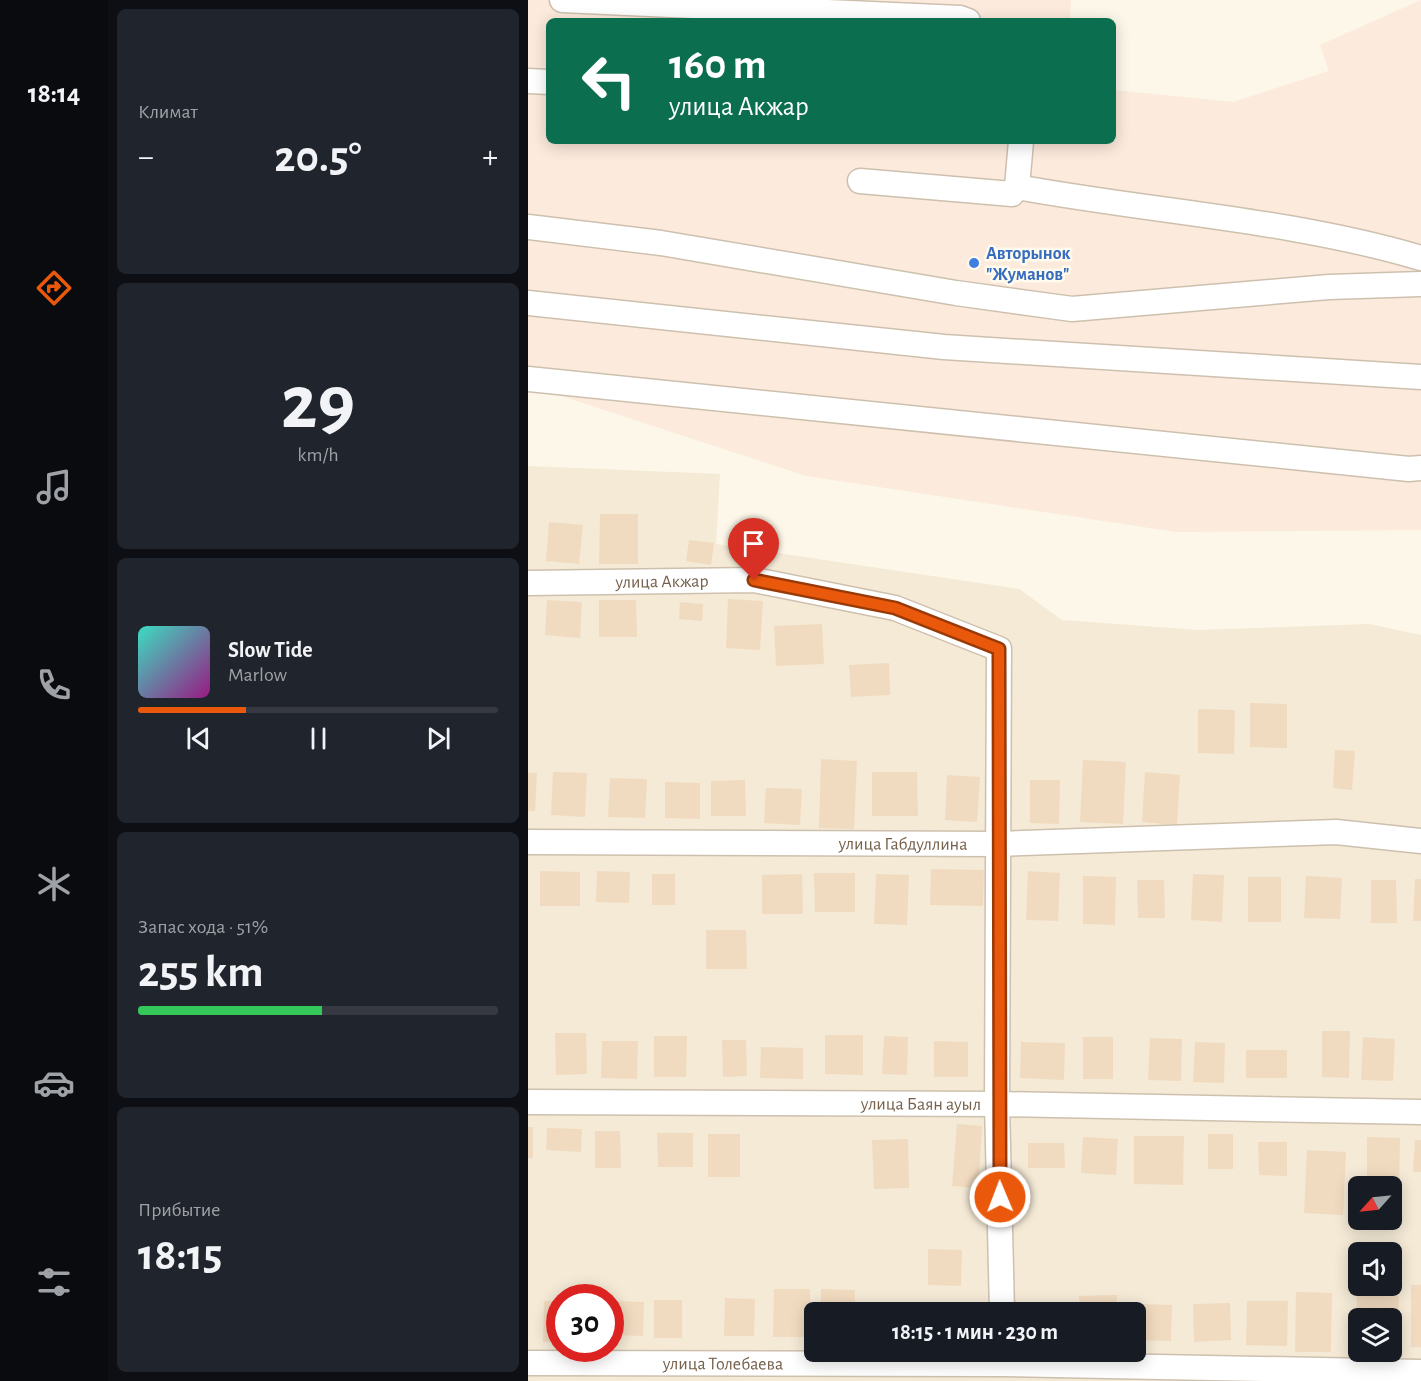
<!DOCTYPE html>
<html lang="ru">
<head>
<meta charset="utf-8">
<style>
  body { margin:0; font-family:"Alegreya Sans",sans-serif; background:#20242c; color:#f1f3f6; height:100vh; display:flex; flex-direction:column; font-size:22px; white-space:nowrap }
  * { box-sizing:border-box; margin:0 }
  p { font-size:20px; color:#9ea1a6 }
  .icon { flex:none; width:33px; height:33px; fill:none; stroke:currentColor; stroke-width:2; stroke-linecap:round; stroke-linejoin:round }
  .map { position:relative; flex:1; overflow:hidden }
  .side { display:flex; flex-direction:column; gap:9px; padding:9px; background:#0d0f14; width:420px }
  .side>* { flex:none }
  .hud { position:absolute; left:18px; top:18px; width:570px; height:126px; border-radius:9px; box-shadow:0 3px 15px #0003; background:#0b6e4f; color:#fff; overflow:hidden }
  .needle { width:39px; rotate:243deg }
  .buttons { position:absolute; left:820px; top:1176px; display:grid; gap:12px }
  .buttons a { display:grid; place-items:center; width:54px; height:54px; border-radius:9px; background:#171b24; box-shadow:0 3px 15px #0003; font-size:30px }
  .speed { position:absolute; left:18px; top:1284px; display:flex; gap:12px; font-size:30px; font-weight:700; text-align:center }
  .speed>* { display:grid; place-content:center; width:78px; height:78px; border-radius:50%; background:#171b24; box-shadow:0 3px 15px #0003; line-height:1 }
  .speed .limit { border:9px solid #d22; background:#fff; color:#111 }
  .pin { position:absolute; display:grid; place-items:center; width:51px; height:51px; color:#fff; margin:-62px -26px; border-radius:50% 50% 50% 0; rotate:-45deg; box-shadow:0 0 6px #0007 }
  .pin .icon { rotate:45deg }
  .me { position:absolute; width:66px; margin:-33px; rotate:359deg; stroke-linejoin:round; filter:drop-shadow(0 0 4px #0008) }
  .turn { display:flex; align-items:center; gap:21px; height:126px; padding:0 24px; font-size:27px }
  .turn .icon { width:78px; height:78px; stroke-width:2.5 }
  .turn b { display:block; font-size:42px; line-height:51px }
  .big { font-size:45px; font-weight:600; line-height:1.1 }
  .side .widget { flex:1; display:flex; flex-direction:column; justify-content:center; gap:9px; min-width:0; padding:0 21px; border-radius:9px; background:#20242c }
  .side .dial { align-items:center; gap:0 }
  .dial b { font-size:78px; line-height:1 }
  .song { display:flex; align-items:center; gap:18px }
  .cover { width:72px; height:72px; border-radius:9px; background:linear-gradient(135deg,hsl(170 70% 55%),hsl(310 70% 35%)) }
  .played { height:6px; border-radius:3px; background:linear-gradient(90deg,#ea580c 30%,#363941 30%) }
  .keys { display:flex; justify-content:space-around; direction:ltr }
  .heat { display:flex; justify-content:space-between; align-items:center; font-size:33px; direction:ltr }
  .charge { height:9px; border-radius:4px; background:linear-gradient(90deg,#34c759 51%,#363941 0) }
  .trip { position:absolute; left:276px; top:1302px; width:342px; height:60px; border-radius:9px; background:#171b24; box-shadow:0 3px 15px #0003; font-weight:600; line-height:60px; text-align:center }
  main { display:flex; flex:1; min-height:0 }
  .tab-bar { display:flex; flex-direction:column; width:108px; justify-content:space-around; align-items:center; background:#090b0e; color:#9ea1a6 }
  .tab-bar .icon { width:42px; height:42px }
  .tab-bar .on { color:#ea580c }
  .tab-bar b { font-size:27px; color:#f1f3f6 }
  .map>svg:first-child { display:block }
  .residential { fill:#f4ead6; fill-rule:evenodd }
  .commercial { fill:#fceadc }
  .building { fill:#f1dbc0 }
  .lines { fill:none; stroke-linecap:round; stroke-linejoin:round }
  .minor-casing { stroke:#cec0ae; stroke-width:27 }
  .minor { stroke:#fff; stroke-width:24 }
  .route-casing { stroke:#983908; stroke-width:15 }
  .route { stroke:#ea580c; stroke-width:10 }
  .shop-dot { fill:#3f7fe0; stroke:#fffbee; stroke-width:2 }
  .labels { text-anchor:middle; stroke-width:5; stroke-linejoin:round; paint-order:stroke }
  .shop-label { font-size:18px; font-weight:bold; fill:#366cbe; stroke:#fffbee; text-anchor:start }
  .street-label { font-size:18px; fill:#76614c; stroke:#fffbee }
</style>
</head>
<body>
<main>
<nav class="tab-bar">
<b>18:14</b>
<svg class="icon on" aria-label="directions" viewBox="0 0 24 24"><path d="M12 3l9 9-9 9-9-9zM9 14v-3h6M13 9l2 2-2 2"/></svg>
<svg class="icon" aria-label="music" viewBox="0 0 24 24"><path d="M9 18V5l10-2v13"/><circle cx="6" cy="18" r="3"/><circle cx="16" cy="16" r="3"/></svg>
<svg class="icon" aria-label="phone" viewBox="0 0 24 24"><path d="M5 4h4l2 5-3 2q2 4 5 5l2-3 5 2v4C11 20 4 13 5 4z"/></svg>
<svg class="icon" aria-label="climate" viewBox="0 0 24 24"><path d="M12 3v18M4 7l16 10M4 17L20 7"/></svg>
<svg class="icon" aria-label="car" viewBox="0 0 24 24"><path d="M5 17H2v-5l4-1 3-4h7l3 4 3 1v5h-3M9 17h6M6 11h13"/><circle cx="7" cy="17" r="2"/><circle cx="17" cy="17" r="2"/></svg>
<svg class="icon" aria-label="filters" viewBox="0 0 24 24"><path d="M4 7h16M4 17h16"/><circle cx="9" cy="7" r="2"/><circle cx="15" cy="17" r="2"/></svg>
</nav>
<section class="side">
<div class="widget"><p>Климат</p>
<div class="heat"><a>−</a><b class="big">20.5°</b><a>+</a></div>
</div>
<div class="widget dial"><b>29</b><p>km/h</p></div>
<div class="widget">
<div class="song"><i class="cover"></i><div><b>Slow Tide</b><p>Marlow</p></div></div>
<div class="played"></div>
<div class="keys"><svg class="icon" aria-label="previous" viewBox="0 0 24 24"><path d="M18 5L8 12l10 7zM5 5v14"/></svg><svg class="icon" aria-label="pause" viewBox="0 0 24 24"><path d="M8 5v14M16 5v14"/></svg><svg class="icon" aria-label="next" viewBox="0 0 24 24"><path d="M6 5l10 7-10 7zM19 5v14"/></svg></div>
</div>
<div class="widget"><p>Запас хода · 51%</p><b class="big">255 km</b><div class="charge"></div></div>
<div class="widget"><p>Прибытие</p><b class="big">18:15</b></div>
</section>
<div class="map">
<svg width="893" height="1381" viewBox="0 0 893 1381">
  <rect width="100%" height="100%" fill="#fcf7e8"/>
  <path class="residential" d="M0 466 192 474 188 544 491 589 534 620 670 630 841 624 893 635V1381H0ZM831 1186H864V1220H831ZM831 1252H864V1286H831ZM32 1298H82V1348H32ZM286 1312H608V1352H286ZM831 1318H864V1352H831Z"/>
  <polygon class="commercial" points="0,0 543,0 542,21 21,21 21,141 585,141 585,90 705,102 801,71 792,45 893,0 893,530 648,532 278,476 0,385"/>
  <g class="building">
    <polygon points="72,514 110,514 110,564 71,564"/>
    <polygon points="21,522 55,525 51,564 18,561"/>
    <polygon points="161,540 186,543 183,565 158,561"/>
    <polygon points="200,599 235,601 232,650 198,648"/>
    <polygon points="19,600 54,602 52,638 17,635"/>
    <polygon points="71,600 108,600 109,637 71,637"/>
    <polygon points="152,602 175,604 174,621 151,619"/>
    <polygon points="294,624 296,664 248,666 246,626"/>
    <polygon points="361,663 362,695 323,697 321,665"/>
    <polygon points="722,703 759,704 759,748 722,747"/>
    <polygon points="670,709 707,710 706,754 670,753"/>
    <polygon points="807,750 827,751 824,790 805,788"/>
    <polygon points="293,759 329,761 326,829 291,828"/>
    <polygon points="555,760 598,762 595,824 552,822"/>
    <polygon points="25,772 59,773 57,817 23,815"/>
    <polygon points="344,772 389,772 390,816 344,816"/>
    <polygon points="617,772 652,775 649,825 614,822"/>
    <polygon points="0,773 9,773 7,811 0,811"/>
    <polygon points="419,775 452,777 449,822 417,820"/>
    <polygon points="82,778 119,779 117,818 80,817"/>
    <polygon points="217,780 218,816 183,816 183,781"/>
    <polygon points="502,780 532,780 531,824 502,823"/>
    <polygon points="137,782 172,783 172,819 137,818"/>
    <polygon points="238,788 274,789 272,825 236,823"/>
    <polygon points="403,869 456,870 455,906 402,905"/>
    <polygon points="12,871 52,872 52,906 12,906"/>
    <polygon points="69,871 102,872 101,903 68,902"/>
    <polygon points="500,871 532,873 530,921 498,920"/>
    <polygon points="286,873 327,873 327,912 287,912"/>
    <rect x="124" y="874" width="23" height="31"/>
    <polygon points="274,874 275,914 234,914 234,875"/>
    <polygon points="348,874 381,875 379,925 346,924"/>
    <polygon points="665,874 696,875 694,922 663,920"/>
    <polygon points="555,876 588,877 587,925 555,924"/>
    <polygon points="778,876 814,878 812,919 776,918"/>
    <rect x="720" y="877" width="33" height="45"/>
    <polygon points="887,879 893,879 893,921 885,921"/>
    <polygon points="609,880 636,880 637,918 610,918"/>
    <polygon points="843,880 868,880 869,923 843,923"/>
    <polygon points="178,930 218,930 219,969 178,969"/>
    <polygon points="794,1031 822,1031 821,1078 794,1077"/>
    <polygon points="27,1033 58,1033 59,1074 28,1075"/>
    <polygon points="297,1035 335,1035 335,1075 297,1074"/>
    <polygon points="126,1036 159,1036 158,1077 126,1077"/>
    <polygon points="356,1036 380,1037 379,1075 354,1074"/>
    <rect x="555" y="1037" width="30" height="42"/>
    <polygon points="835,1037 867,1039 865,1081 833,1080"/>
    <polygon points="622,1038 654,1039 653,1081 620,1080"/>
    <polygon points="194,1040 218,1040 219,1076 195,1077"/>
    <polygon points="74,1041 110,1041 109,1079 73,1078"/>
    <polygon points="406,1041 440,1042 440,1077 406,1077"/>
    <polygon points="493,1042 537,1043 536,1080 492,1078"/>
    <polygon points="667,1042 697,1043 696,1083 665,1082"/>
    <polygon points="233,1047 275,1048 275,1079 232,1078"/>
    <rect x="718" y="1050" width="41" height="28"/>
    <polygon points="429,1124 454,1126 450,1188 424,1186"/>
    <rect x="0" y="1127" width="5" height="31"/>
    <polygon points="19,1128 54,1129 53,1152 18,1150"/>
    <polygon points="67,1131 92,1131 93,1168 67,1168"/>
    <polygon points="129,1133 165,1133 165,1167 130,1167"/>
    <rect x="180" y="1134" width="32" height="43"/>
    <rect x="680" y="1134" width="25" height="35"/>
    <polygon points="606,1136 656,1136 655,1185 606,1184"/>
    <polygon points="555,1137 590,1139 588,1175 553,1173"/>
    <polygon points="839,1137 872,1138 871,1191 864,1191 864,1186 839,1186"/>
    <polygon points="380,1139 381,1188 346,1189 344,1140"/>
    <polygon points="887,1140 893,1140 893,1172 885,1172"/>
    <polygon points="730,1142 759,1142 759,1176 731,1175"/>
    <polygon points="500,1143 536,1143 537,1168 500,1168"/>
    <polygon points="779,1150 818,1152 815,1215 776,1213"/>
    <polygon points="400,1249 434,1250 433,1286 400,1285"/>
    <rect x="883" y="1285" width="10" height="62"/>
    <polygon points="246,1289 282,1289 282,1337 245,1337"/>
    <polygon points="293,1289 327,1290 327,1312 293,1312"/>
    <polygon points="768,1292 804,1293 803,1352 767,1352"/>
    <polygon points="589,1295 589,1312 552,1312 551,1296"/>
    <polygon points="829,1295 871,1296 870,1347 864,1347 864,1318 831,1318 831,1347 828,1347"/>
    <polygon points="197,1298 227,1299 226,1336 196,1336"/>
    <rect x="126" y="1300" width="28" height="38"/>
    <polygon points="16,1301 32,1301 32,1342 15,1342"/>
    <polygon points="83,1301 116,1302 115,1336 82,1335"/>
    <polygon points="719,1301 760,1301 759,1346 718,1345"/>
    <polygon points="702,1303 703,1340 666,1342 665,1304"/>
    <polygon points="608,1304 644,1305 643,1341 608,1340"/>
    <polygon points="356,1305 388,1306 387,1312 355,1312"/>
    <polygon points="509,1305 539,1306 539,1312 509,1312"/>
  </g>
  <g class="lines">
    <defs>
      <g id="minor">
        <polyline points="34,0 432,18 440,21"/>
        <polyline points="0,81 21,82"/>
        <polyline points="332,181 484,194 489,187 493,141"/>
        <path d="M489 187C625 212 760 219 893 258"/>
        <polyline points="0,227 133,243 428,293 544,309 801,287 893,284"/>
        <polyline points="0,303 416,347 893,377"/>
        <polyline points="0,379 881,469 893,468"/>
        <path id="s1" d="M0 583 226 580 367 608 471 649 469 1104 474 1312"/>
        <path id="s2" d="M0 842 470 844 808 832 893 841"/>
        <path id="s3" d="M0 1102 469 1104 893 1112"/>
        <path id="s4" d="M0 1363 475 1364 893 1372"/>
      </g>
    </defs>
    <use href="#minor" class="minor-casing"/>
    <use href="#minor" class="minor"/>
  </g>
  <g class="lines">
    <defs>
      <polyline id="route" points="226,580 367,608 471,649 472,1197"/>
    </defs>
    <use href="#route" class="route-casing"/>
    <use href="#route" class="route"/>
  </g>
  <circle class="shop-dot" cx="446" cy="263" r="6"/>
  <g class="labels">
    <g class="shop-label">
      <text x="458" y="259">Авторынок<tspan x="458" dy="21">"Жуманов"</tspan></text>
    </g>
    <g class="street-label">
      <text dy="6" stroke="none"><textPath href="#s1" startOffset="134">улица Акжар</textPath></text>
      <text dy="6" stroke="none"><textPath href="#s2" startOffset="375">улица Габдуллина</textPath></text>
      <text dy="6" stroke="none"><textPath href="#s3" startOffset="393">улица Баян ауыл</textPath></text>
      <text dy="6" stroke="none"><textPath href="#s4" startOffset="195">улица Толебаева</textPath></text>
    </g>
  </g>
</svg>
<div class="buttons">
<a><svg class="needle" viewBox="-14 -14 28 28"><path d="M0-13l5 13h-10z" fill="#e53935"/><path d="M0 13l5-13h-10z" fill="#9ea1a6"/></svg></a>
<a><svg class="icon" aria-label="sound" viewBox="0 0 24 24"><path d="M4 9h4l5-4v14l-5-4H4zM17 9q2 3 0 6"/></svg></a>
<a><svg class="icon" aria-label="layers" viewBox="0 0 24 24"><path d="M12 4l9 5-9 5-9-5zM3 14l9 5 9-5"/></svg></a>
</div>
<div class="speed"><div class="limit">30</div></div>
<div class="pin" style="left:226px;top:580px;background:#d93025"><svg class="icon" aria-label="arrive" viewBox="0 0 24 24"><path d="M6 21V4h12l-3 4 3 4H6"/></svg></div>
<svg class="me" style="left:472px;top:1197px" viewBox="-20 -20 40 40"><circle r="17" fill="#ea580c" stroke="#fff" stroke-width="3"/><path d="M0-11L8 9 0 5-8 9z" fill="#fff"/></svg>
<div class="trip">18:15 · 1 мин · 230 m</div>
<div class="hud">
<div class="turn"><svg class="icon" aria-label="left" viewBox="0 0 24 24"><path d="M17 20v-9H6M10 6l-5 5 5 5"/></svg><div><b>160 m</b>улица Акжар</div></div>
</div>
</div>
</main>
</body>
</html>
